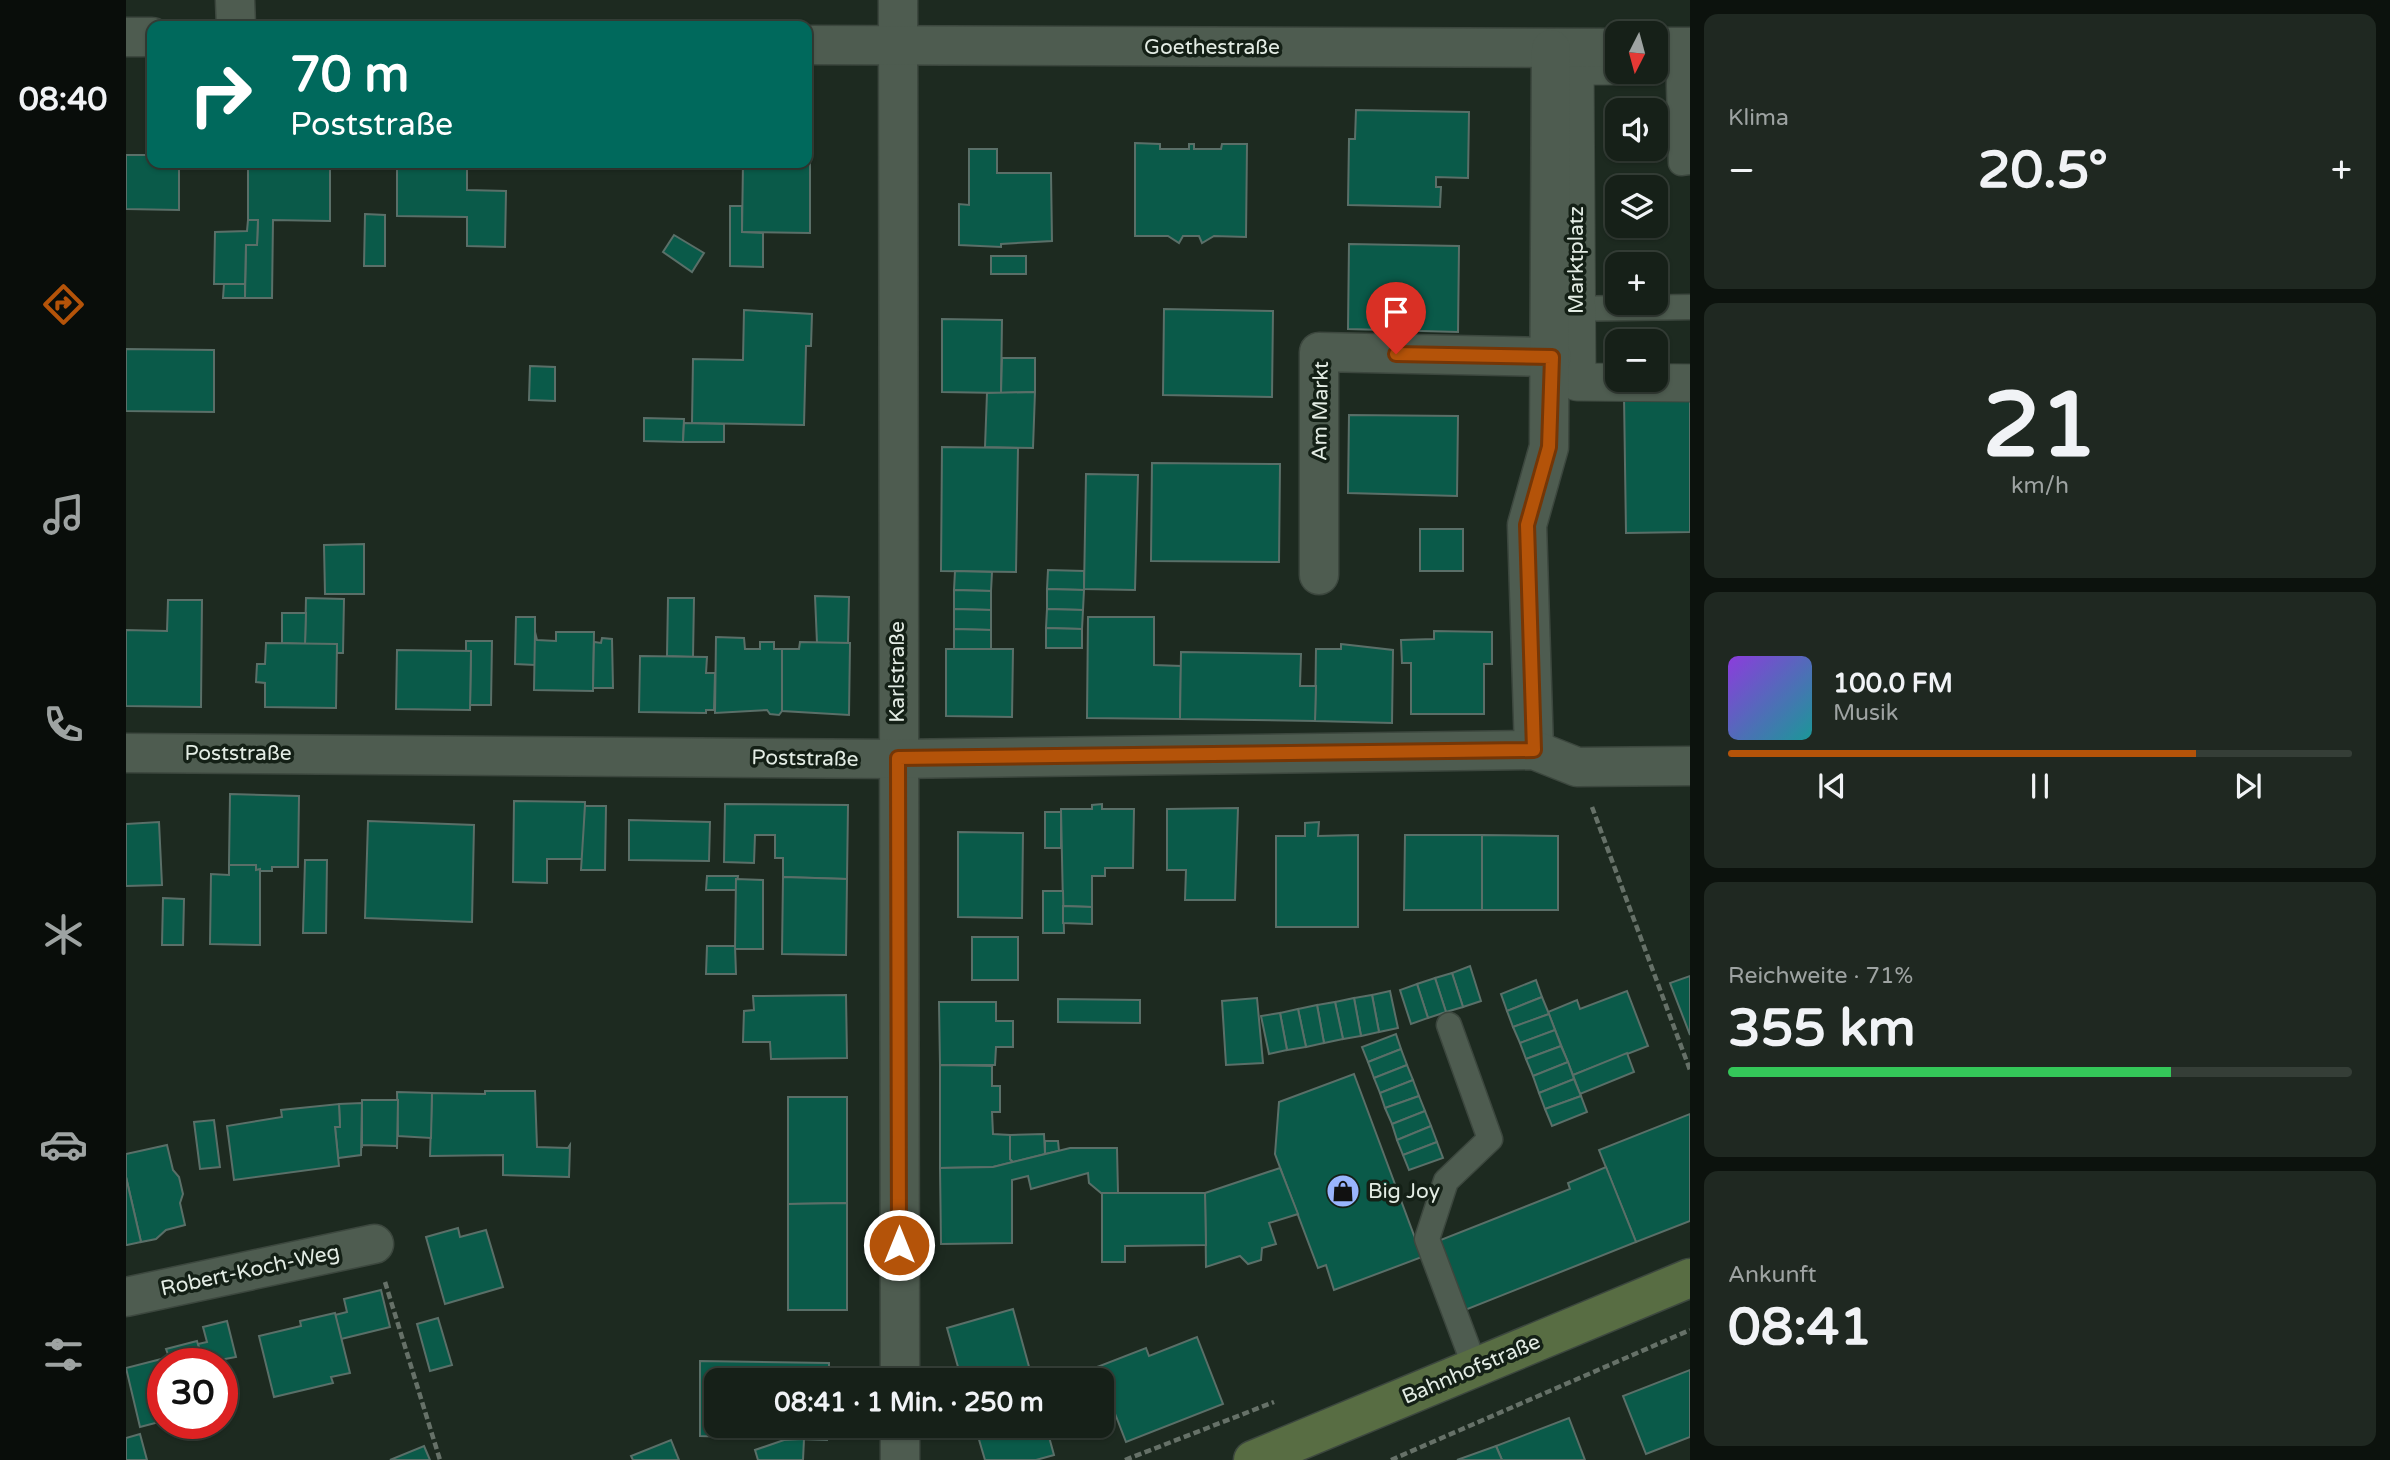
<!DOCTYPE html>
<html lang="de">
<head>
<meta charset="utf-8">
<style>
  body { margin:0; font-family:"Varela Round",sans-serif; background:#1f2821; color:#f1f3f6; height:100vh; display:flex; flex-direction:column; font-size:26px; white-space:nowrap }
  * { box-sizing:border-box; margin:0 }
  p { font-size:23px; color:#9ea3a2 }
  .icon { flex:none; width:38px; height:38px; fill:none; stroke:currentColor; stroke-width:2; stroke-linecap:round; stroke-linejoin:round }
  .map { position:relative; flex:1; overflow:hidden }
  .side { display:flex; flex-direction:column; gap:14px; padding:14px; background:#0c120d; width:700px }
  .side>* { flex:none }
  .top-card { position:absolute; left:21px; top:21px; width:665px; height:147px; border-radius:14px; box-shadow:0 2px 5px #0004,0 0 0 2px #353e37; background:#00695c; color:#fff; overflow:hidden }
  .needle { width:46px; rotate:186deg }
  .fabs { position:absolute; left:1479px; top:21px; display:grid; gap:14px }
  .fabs a { display:grid; place-items:center; width:63px; height:63px; border-radius:14px; background:#162018; box-shadow:0 2px 5px #0004,0 0 0 2px #353e37; font-size:35px }
  .speed { position:absolute; left:21px; top:1348px; display:flex; gap:14px; font-size:35px; font-weight:700; text-align:center }
  .speed>* { display:grid; place-content:center; width:91px; height:91px; border-radius:50%; background:#162018; box-shadow:0 2px 5px #0004,0 0 0 2px #353e37; line-height:1 }
  .speed .limit { border:10px solid #d22; background:#fff; color:#111 }
  .pin { position:absolute; display:grid; place-items:center; width:60px; height:60px; color:#fff; margin:-72px -30px; border-radius:50% 50% 50% 0; rotate:-45deg; box-shadow:0 0 7px #0007 }
  .pin .icon { rotate:45deg }
  .me { position:absolute; width:77px; margin:-38px; rotate:0deg; stroke-linejoin:round; filter:drop-shadow(0 0 5px #0008) }
  .turn { display:flex; align-items:center; gap:24px; height:147px; padding:0 28px; font-size:32px }
  .turn .icon { width:91px; height:91px; stroke-width:2.5 }
  .turn b { display:block; font-size:49px; line-height:60px }
  .big { font-size:52px; font-weight:700; line-height:1.1 }
  .side .widget { flex:1; display:flex; flex-direction:column; justify-content:center; gap:10px; min-width:0; padding:0 24px; border-radius:14px; background:#1f2821 }
  .side .dial { align-items:center; gap:0 }
  .dial b { font-size:91px; line-height:1 }
  .song { display:flex; align-items:center; gap:21px }
  .cover { width:84px; height:84px; border-radius:10px; background:linear-gradient(135deg,hsl(270 70% 55%),hsl(180 70% 35%)) }
  .played { height:7px; border-radius:4px; background:linear-gradient(90deg,#b45309 75%,#353e37 75%) }
  .keys { display:flex; justify-content:space-around; direction:ltr }
  .heat { display:flex; justify-content:space-between; align-items:center; font-size:38px; direction:ltr }
  .charge { height:10px; border-radius:5px; background:linear-gradient(90deg,#34c759 71%,#353e37 0) }
  .trip { position:absolute; left:578px; top:1368px; width:410px; height:70px; border-radius:14px; background:#162018; box-shadow:0 2px 5px #0004,0 0 0 2px #353e37; font-weight:700; line-height:70px; text-align:center }
  main { display:flex; flex:1; min-height:0 }
  .tab-bar { display:flex; flex-direction:column; width:126px; justify-content:space-around; align-items:center; background:#090d0a; color:#9ea3a2 }
  .tab-bar .icon { width:49px; height:49px }
  .tab-bar .active { color:#b45309 }
  .tab-bar b { font-size:32px; color:#f1f3f6 }
  .map>svg:first-child { display:block }
  .building { fill:#0a5a49; stroke:#5a6f68; stroke-width:2 }
  .lines { fill:none; stroke-linecap:round; stroke-linejoin:round }
  .service-casing { stroke:#3c473e; stroke-width:27 }
  .pedestrian-casing { stroke:#3c473e; stroke-width:39 }
  .minor-casing { stroke:#3c473e; stroke-width:41 }
  .secondary-casing { stroke:#3c473e; stroke-width:41 }
  .path { stroke:#667168; stroke-width:4.5; stroke-dasharray:7 3.5; stroke-linecap:butt }
  .service { stroke:#4e5c50; stroke-width:24 }
  .pedestrian { stroke:#4e5c50; stroke-width:37 }
  .minor { stroke:#4e5c50; stroke-width:38 }
  .secondary { stroke:#586d43; stroke-width:38 }
  .route-casing { stroke:#753606; stroke-width:18 }
  .route { stroke:#b45309; stroke-width:12 }
  .labels { text-anchor:middle; stroke-width:7; stroke-linejoin:round; paint-order:stroke }
  .street-label { font-size:21px; fill:#e3ece4; stroke:#142016 }
  .poi-label { font-size:21px; fill:#e3ece4; stroke:#142016; text-anchor:start }
</style>
</head>
<body>
<main>
<nav class="tab-bar">
<b>08:40</b>
<svg class="icon active" aria-label="directions" viewBox="0 0 24 24"><path d="M12 3l9 9-9 9-9-9zM9 14v-3h6M13 9l2 2-2 2"/></svg>
<svg class="icon" aria-label="music" viewBox="0 0 24 24"><path d="M9 18V5l10-2v13"/><circle cx="6" cy="18" r="3"/><circle cx="16" cy="16" r="3"/></svg>
<svg class="icon" aria-label="phone" viewBox="0 0 24 24"><path d="M5 4h4l2 5-3 2q2 4 5 5l2-3 5 2v4C11 20 4 13 5 4z"/></svg>
<svg class="icon" aria-label="climate" viewBox="0 0 24 24"><path d="M12 3v18M4 7l16 10M4 17L20 7"/></svg>
<svg class="icon" aria-label="car" viewBox="0 0 24 24"><path d="M5 17H2v-5l4-1 3-4h7l3 4 3 1v5h-3M9 17h6M6 11h13"/><circle cx="7" cy="17" r="2"/><circle cx="17" cy="17" r="2"/></svg>
<svg class="icon" aria-label="filters" viewBox="0 0 24 24"><path d="M4 7h16M4 17h16"/><circle cx="9" cy="7" r="2"/><circle cx="15" cy="17" r="2"/></svg>
</nav>
<div class="map">
<svg width="1564" height="1460" viewBox="0 0 1564 1460">
  <rect width="100%" height="100%" fill="#1d2a20"/>
  <g class="building">
    <polygon points="1230,110 1343,112 1342,178 1310,177 1310,187 1315,187 1314,207 1222,205 1223,139 1229,139"/>
    <polygon points="1009,143 1034,144 1034,149 1063,149 1063,144 1068,144 1068,149 1095,149 1096,144 1121,144 1120,237 1088,236 1076,243 1073,236 1057,236 1053,243 1042,236 1009,236"/>
    <polygon points="843,149 871,149 871,173 925,173 926,241 875,244 875,247 833,245 833,204 843,205"/>
    <polygon points="681,154 684,154 684,233 616,232 617,163 681,163"/>
    <polygon points="0,155 26,155 26,163 53,163 53,210 0,209"/>
    <polygon points="122,163 204,163 204,221 147,220 146,298 119,298 120,245 131,245 132,220 122,220"/>
    <polygon points="271,163 341,164 341,190 380,191 379,247 341,246 341,217 271,216"/>
    <polygon points="604,206 616,206 616,232 637,233 637,267 604,266"/>
    <polygon points="239,214 259,215 259,266 238,266"/>
    <polygon points="122,220 132,220 131,245 120,245 119,284 88,284 89,232 121,231"/>
    <polygon points="548,235 578,253 566,272 537,252"/>
    <polygon points="1223,244 1333,246 1332,332 1222,329"/>
    <rect x="865" y="256" width="35" height="18"/>
    <polygon points="98,284 119,284 119,298 97,298"/>
    <polygon points="1038,309 1147,311 1146,397 1037,395"/>
    <polygon points="618,310 686,314 685,346 680,346 678,425 566,423 567,359 617,360"/>
    <polygon points="816,319 876,320 875,393 816,392"/>
    <polygon points="0,349 88,350 88,412 0,411"/>
    <polygon points="876,358 909,358 909,392 875,393"/>
    <polygon points="404,366 429,367 429,401 403,400"/>
    <polygon points="909,392 907,448 859,447 861,393"/>
    <polygon points="1564,394 1564,532 1500,533 1498,395"/>
    <polygon points="1223,415 1332,416 1331,496 1222,493"/>
    <polygon points="518,418 558,419 557,442 518,441"/>
    <polygon points="558,423 598,424 598,442 557,442"/>
    <polygon points="816,447 892,448 890,572 815,571"/>
    <polygon points="1026,463 1154,464 1153,562 1025,561"/>
    <polygon points="960,474 1012,475 1009,590 958,589"/>
    <rect x="1294" y="529" width="43" height="42"/>
    <polygon points="238,544 238,594 199,594 198,545"/>
    <polygon points="922,570 958,571 958,590 921,589"/>
    <polygon points="829,571 866,572 865,591 828,590"/>
    <polygon points="921,589 958,590 957,610 921,609"/>
    <polygon points="828,590 865,591 865,610 828,609"/>
    <polygon points="689,596 723,597 722,643 691,643"/>
    <polygon points="180,598 218,599 217,653 211,653 211,644 179,644"/>
    <polygon points="542,598 568,598 567,657 541,656"/>
    <polygon points="42,600 76,600 75,707 0,706 0,630 41,631"/>
    <polygon points="828,609 865,610 865,630 828,629"/>
    <polygon points="921,609 957,610 956,629 920,628"/>
    <polygon points="156,613 180,613 179,644 156,643"/>
    <polygon points="390,617 409,617 409,665 389,664"/>
    <polygon points="962,617 1028,617 1028,665 1055,666 1054,719 961,718"/>
    <polygon points="920,628 956,629 956,648 920,648"/>
    <polygon points="828,629 865,630 865,649 828,649"/>
    <polygon points="1308,631 1366,632 1366,664 1358,664 1358,714 1285,714 1285,663 1276,663 1275,640 1308,639"/>
    <polygon points="409,632 411,640 430,641 430,632 468,632 467,691 408,690"/>
    <polygon points="590,637 618,638 619,649 634,649 634,642 648,642 648,649 656,649 656,711 653,715 644,714 641,710 589,713"/>
    <polygon points="476,638 486,639 487,688 467,688 468,642 475,643"/>
    <polygon points="340,641 366,641 365,705 344,705 345,651 340,651"/>
    <polygon points="674,642 724,643 723,715 656,711 656,649 673,649"/>
    <polygon points="140,643 211,644 210,708 139,707 139,683 130,682 131,664 139,664"/>
    <polygon points="1215,644 1267,650 1266,723 1189,721 1190,649 1215,649"/>
    <polygon points="820,649 887,649 886,717 820,716"/>
    <polygon points="271,650 345,651 344,710 270,709"/>
    <polygon points="1055,652 1175,654 1174,686 1190,686 1189,721 1054,719"/>
    <polygon points="514,656 581,657 580,673 589,673 588,710 580,710 580,713 513,712"/>
    <polygon points="104,794 173,796 172,867 146,867 146,871 134,871 130,870 130,865 103,865"/>
    <polygon points="388,801 459,802 458,859 421,859 421,883 387,882"/>
    <polygon points="599,804 722,805 721,879 657,877 657,858 649,858 649,835 629,835 628,863 598,862"/>
    <polygon points="976,804 976,809 1008,809 1007,868 979,868 979,876 966,876 966,907 937,906 935,809 966,809 966,805"/>
    <polygon points="459,806 480,806 479,870 455,870"/>
    <polygon points="1112,808 1109,900 1059,900 1060,870 1041,870 1041,809"/>
    <rect x="919" y="812" width="16" height="36"/>
    <polygon points="503,820 584,822 583,861 503,860"/>
    <polygon points="242,821 348,825 346,922 239,918"/>
    <polygon points="33,822 36,885 0,886 0,824"/>
    <polygon points="1193,822 1192,836 1232,835 1232,927 1150,927 1150,836 1179,836 1179,823"/>
    <polygon points="832,832 897,833 896,918 832,917"/>
    <polygon points="1279,835 1356,835 1356,910 1278,910"/>
    <polygon points="1356,835 1432,836 1432,910 1356,910"/>
    <polygon points="179,860 201,860 200,933 177,933"/>
    <polygon points="103,865 130,865 130,870 134,869 134,945 84,944 85,874 103,875"/>
    <polygon points="581,876 612,876 610,890 580,890"/>
    <polygon points="657,877 721,879 720,955 656,954"/>
    <polygon points="610,879 637,880 637,949 609,949"/>
    <polygon points="917,891 937,891 938,933 917,933"/>
    <polygon points="37,898 58,899 57,945 36,945"/>
    <polygon points="937,906 966,907 966,924 937,923"/>
    <rect x="846" y="937" width="46" height="43"/>
    <polygon points="581,946 609,946 610,974 580,974"/>
    <polygon points="1344,966 1355,1001 1337,1007 1326,973"/>
    <polygon points="1326,973 1337,1007 1320,1012 1309,978"/>
    <polygon points="1564,976 1564,1035 1544,983"/>
    <polygon points="1309,978 1320,1012 1302,1018 1291,984"/>
    <polygon points="1410,980 1416,997 1381,1011 1375,994"/>
    <polygon points="1291,984 1302,1018 1285,1024 1274,990"/>
    <polygon points="1264,991 1272,1028 1253,1032 1246,995"/>
    <polygon points="1501,991 1522,1046 1447,1075 1422,1012 1451,1000 1454,1009"/>
    <polygon points="720,995 721,1058 645,1059 644,1042 617,1042 618,1011 628,1010 627,996"/>
    <polygon points="1246,995 1253,1032 1235,1036 1228,998"/>
    <polygon points="1416,997 1423,1014 1387,1027 1381,1011"/>
    <polygon points="1131,998 1137,1063 1100,1065 1096,1001"/>
    <polygon points="1228,998 1235,1036 1217,1039 1209,1002"/>
    <polygon points="932,999 1014,1000 1014,1023 932,1022"/>
    <polygon points="813,1002 870,1002 870,1021 887,1021 887,1047 870,1047 869,1065 814,1065"/>
    <polygon points="1209,1002 1217,1039 1198,1043 1191,1005"/>
    <polygon points="1191,1005 1198,1043 1180,1047 1172,1009"/>
    <polygon points="1172,1009 1180,1047 1161,1050 1154,1013"/>
    <polygon points="1154,1013 1161,1050 1143,1054 1135,1016"/>
    <polygon points="1423,1014 1429,1030 1394,1043 1387,1027"/>
    <polygon points="1429,1030 1435,1046 1400,1059 1394,1043"/>
    <polygon points="1270,1034 1275,1049 1242,1062 1236,1047"/>
    <polygon points="1435,1046 1442,1062 1407,1076 1400,1059"/>
    <polygon points="1275,1049 1281,1065 1248,1078 1242,1062"/>
    <polygon points="1501,1053 1508,1072 1454,1094 1447,1075"/>
    <polygon points="1442,1062 1448,1079 1413,1093 1407,1076"/>
    <polygon points="814,1065 866,1066 866,1086 874,1086 874,1112 866,1112 867,1134 884,1135 884,1159 887,1162 867,1167 814,1168"/>
    <polygon points="1281,1065 1287,1080 1254,1093 1248,1078"/>
    <polygon points="1228,1074 1296,1257 1208,1290 1200,1265 1192,1268 1149,1154 1153,1102"/>
    <polygon points="1448,1079 1455,1096 1419,1109 1413,1093"/>
    <polygon points="1287,1080 1293,1096 1259,1108 1254,1093"/>
    <polygon points="359,1091 409,1091 411,1147 442,1148 444,1145 443,1177 377,1175 377,1155 304,1156 306,1093 359,1094"/>
    <polygon points="271,1092 306,1093 305,1138 272,1136"/>
    <polygon points="1293,1096 1299,1111 1266,1124 1259,1108"/>
    <polygon points="1455,1096 1461,1112 1426,1126 1419,1109"/>
    <polygon points="662,1097 721,1097 721,1203 662,1204"/>
    <polygon points="236,1100 272,1100 271,1149 271,1146 236,1145 236,1148"/>
    <polygon points="236,1103 235,1155 212,1158 209,1127 214,1127 213,1104"/>
    <polygon points="213,1104 214,1127 209,1127 213,1166 108,1180 101,1126 156,1117 155,1110"/>
    <polygon points="1299,1111 1305,1126 1271,1140 1266,1124"/>
    <polygon points="1564,1114 1564,1221 1510,1242 1473,1150"/>
    <polygon points="88,1120 94,1167 74,1169 68,1122"/>
    <polygon points="1305,1126 1311,1142 1277,1155 1271,1140"/>
    <polygon points="918,1134 919,1154 887,1162 884,1159 884,1135"/>
    <polygon points="919,1141 932,1141 933,1151 919,1154"/>
    <polygon points="1311,1142 1317,1158 1283,1170 1277,1155"/>
    <polygon points="41,1145 47,1170 53,1177 57,1194 54,1203 59,1225 40,1230 30,1239 15,1242 0,1177 0,1154"/>
    <polygon points="944,1148 991,1148 992,1193 975,1193 963,1183 962,1173 905,1189 902,1176 886,1180 886,1243 815,1244 814,1168 867,1167"/>
    <polygon points="1480,1167 1510,1242 1339,1310 1312,1241 1444,1189 1442,1183"/>
    <polygon points="1154,1168 1172,1214 1143,1223 1150,1244 1136,1248 1135,1260 1122,1264 1114,1256 1080,1267 1079,1193"/>
    <polygon points="0,1177 15,1242 1,1245 0,1245"/>
    <polygon points="976,1193 1079,1193 1080,1245 999,1246 999,1262 976,1262"/>
    <polygon points="721,1203 721,1310 662,1310 662,1204"/>
    <polygon points="332,1228 334,1237 360,1230 377,1287 319,1304 300,1237"/>
    <polygon points="255,1290 264,1327 215,1339 209,1315 221,1312 218,1299"/>
    <polygon points="887,1309 907,1381 836,1381 821,1328"/>
    <polygon points="209,1313 224,1373 205,1377 207,1383 148,1397 133,1336 175,1326 174,1321"/>
    <polygon points="312,1318 326,1365 304,1371 291,1324"/>
    <polygon points="101,1321 110,1357 77,1363 72,1344 81,1342 77,1327"/>
    <polygon points="1071,1337 1097,1404 1000,1442 971,1367 1020,1348 1023,1356"/>
    <polygon points="71,1341 77,1363 37,1363 37,1421 14,1427 0,1368 43,1357 40,1349"/>
    <polygon points="574,1361 703,1363 703,1381 590,1381 590,1426 702,1426 701,1440 574,1436"/>
    <polygon points="971,1367 984,1400 975,1403 975,1381 937,1380"/>
    <polygon points="1564,1370 1564,1437 1520,1454 1497,1396"/>
    <polygon points="1443,1418 1459,1460 1376,1460 1370,1446"/>
    <polygon points="849,1426 920,1426 928,1455 910,1460 859,1460"/>
    <polygon points="14,1434 21,1460 0,1460 0,1438"/>
    <polygon points="678,1439 677,1460 632,1460 629,1450 658,1440"/>
    <polygon points="545,1440 553,1460 507,1460 505,1456"/>
    <polygon points="298,1446 304,1460 264,1460"/>
    <polygon points="1370,1446 1376,1460 1331,1460"/>
  </g>
  <g class="lines">
    <defs>
      <g id="service">
        <polyline points="1552,47 1555,163 1564,162"/>
        <polyline points="1435,309 1564,307"/>
        <polyline points="1323,1025 1364,1139 1320,1181 1301,1239 1349,1367"/>
      </g>
      <polyline id="pedestrian" points="1491,66 1449,66 1451,382 1564,383"/>
      <g id="minor">
        <polyline points="109,0 110,26"/>
        <polyline points="772,0 774,1381"/>
        <polyline points="0,37 26,37"/>
        <polyline points="681,45 1491,48"/>
        <polyline points="1530,47 1564,47"/>
        <polyline points="1193,575 1193,352 1426,357"/>
        <polyline points="1408,750 1401,525 1423,447 1425,49"/>
        <polyline points="0,753 771,759 1408,750 1451,767 1564,766"/>
        <polyline points="0,1297 248,1244"/>
        <polyline points="774,1426 774,1460"/>
      </g>
      <polyline id="secondary" points="1127,1460 1564,1278"/>
    </defs>
    <use href="#service" class="service-casing"/>
    <use href="#pedestrian" class="pedestrian-casing"/>
    <use href="#minor" class="minor-casing"/>
    <use href="#secondary" class="secondary-casing"/>
    <g class="path">
      <polyline points="1466,807 1564,1070"/>
      <polyline points="259,1282 314,1460"/>
      <polyline points="999,1460 1148,1402"/>
      <polyline points="1265,1460 1564,1330"/>
    </g>
    <use href="#service" class="service"/>
    <use href="#pedestrian" class="pedestrian"/>
    <use href="#minor" class="minor"/>
    <use href="#secondary" class="secondary"/>
  </g>
  <g class="lines">
    <defs>
      <polyline id="route" points="773,1245 772,758 1408,750 1401,525 1423,447 1426,357 1270,354"/>
    </defs>
    <use href="#route" class="route-casing"/>
    <use href="#route" class="route"/>
  </g>
  <defs>
    <symbol id="shop-disc" viewBox="-11 -11 22 22"><circle r="9.5" fill="#9ab5fd" stroke="#142016"/><path d="M-5-2.5h2.3a2.7 3.5 0 0 1 5.4 0H5L5.5 6h-11ZM-1.5-2.5h3a1.5 2.3 0 0 0-3 0Z" fill="#111"/></symbol>
  </defs>
  <g fill-rule="evenodd">
    <use href="#shop-disc" x="1198" y="1172" width="38" height="38"/>
  </g>
  <g class="labels">
    <g class="street-label">
      <text x="1086" y="54">Goethestraße</text>
      <text transform="translate(1450 260) rotate(-90)" y="7">Marktplatz</text>
      <text transform="translate(1194 411) rotate(-89)" y="7">Am Markt</text>
      <text transform="translate(771 672) rotate(-90)" y="7">Karlstraße</text>
      <text x="112" y="760">Poststraße</text>
      <text transform="translate(679 758) rotate(1)" y="7">Poststraße</text>
      <text transform="translate(124 1270) rotate(-12)" y="7">Robert-Koch-Weg</text>
      <text transform="translate(1345 1369) rotate(-23)" y="7">Bahnhofstraße</text>
    </g>
    <g class="poi-label">
      <text x="1242" y="1198">Big Joy</text>
    </g>
  </g>
</svg>
<div class="fabs">
<a><svg class="needle" viewBox="-14 -14 28 28"><path d="M0-13l5 13h-10z" fill="#e53935"/><path d="M0 13l5-13h-10z" fill="#9ea3a2"/></svg></a>
<a><svg class="icon" aria-label="sound" viewBox="0 0 24 24"><path d="M4 9h4l5-4v14l-5-4H4zM17 9q2 3 0 6"/></svg></a>
<a><svg class="icon" aria-label="layers" viewBox="0 0 24 24"><path d="M12 4l9 5-9 5-9-5zM3 14l9 5 9-5"/></svg></a>
<a>+</a>
<a>−</a>
</div>
<div class="speed"><div class="limit">30</div></div>
<div class="pin" style="left:1270px;top:354px;background:#d93025"><svg class="icon" aria-label="arrive" viewBox="0 0 24 24"><path d="M6 21V4h12l-3 4 3 4H6"/></svg></div>
<svg class="me" style="left:773px;top:1245px" viewBox="-20 -20 40 40"><circle r="17" fill="#b45309" stroke="#fff" stroke-width="3"/><path d="M0-11L8 9 0 5-8 9z" fill="#fff"/></svg>
<div class="trip">08:41 · 1 Min. · 250 m</div>
<div class="top-card">
<div class="turn"><svg class="icon" aria-label="right" viewBox="0 0 24 24"><path d="M7 20v-9h11M14 6l5 5-5 5"/></svg><div><b>70 m</b>Poststraße</div></div>
</div>
</div>
<section class="side">
<div class="widget"><p>Klima</p>
<div class="heat"><a>−</a><b class="big">20.5°</b><a>+</a></div>
</div>
<div class="widget dial"><b>21</b><p>km/h</p></div>
<div class="widget">
<div class="song"><i class="cover"></i><div><b>100.0 FM</b><p>Musik</p></div></div>
<div class="played"></div>
<div class="keys"><svg class="icon" aria-label="previous" viewBox="0 0 24 24"><path d="M18 5L8 12l10 7zM5 5v14"/></svg><svg class="icon" aria-label="pause" viewBox="0 0 24 24"><path d="M8 5v14M16 5v14"/></svg><svg class="icon" aria-label="next" viewBox="0 0 24 24"><path d="M6 5l10 7-10 7zM19 5v14"/></svg></div>
</div>
<div class="widget"><p>Reichweite · 71%</p><b class="big">355 km</b><div class="charge"></div></div>
<div class="widget"><p>Ankunft</p><b class="big">08:41</b></div>
</section>
</main>
</body>
</html>
